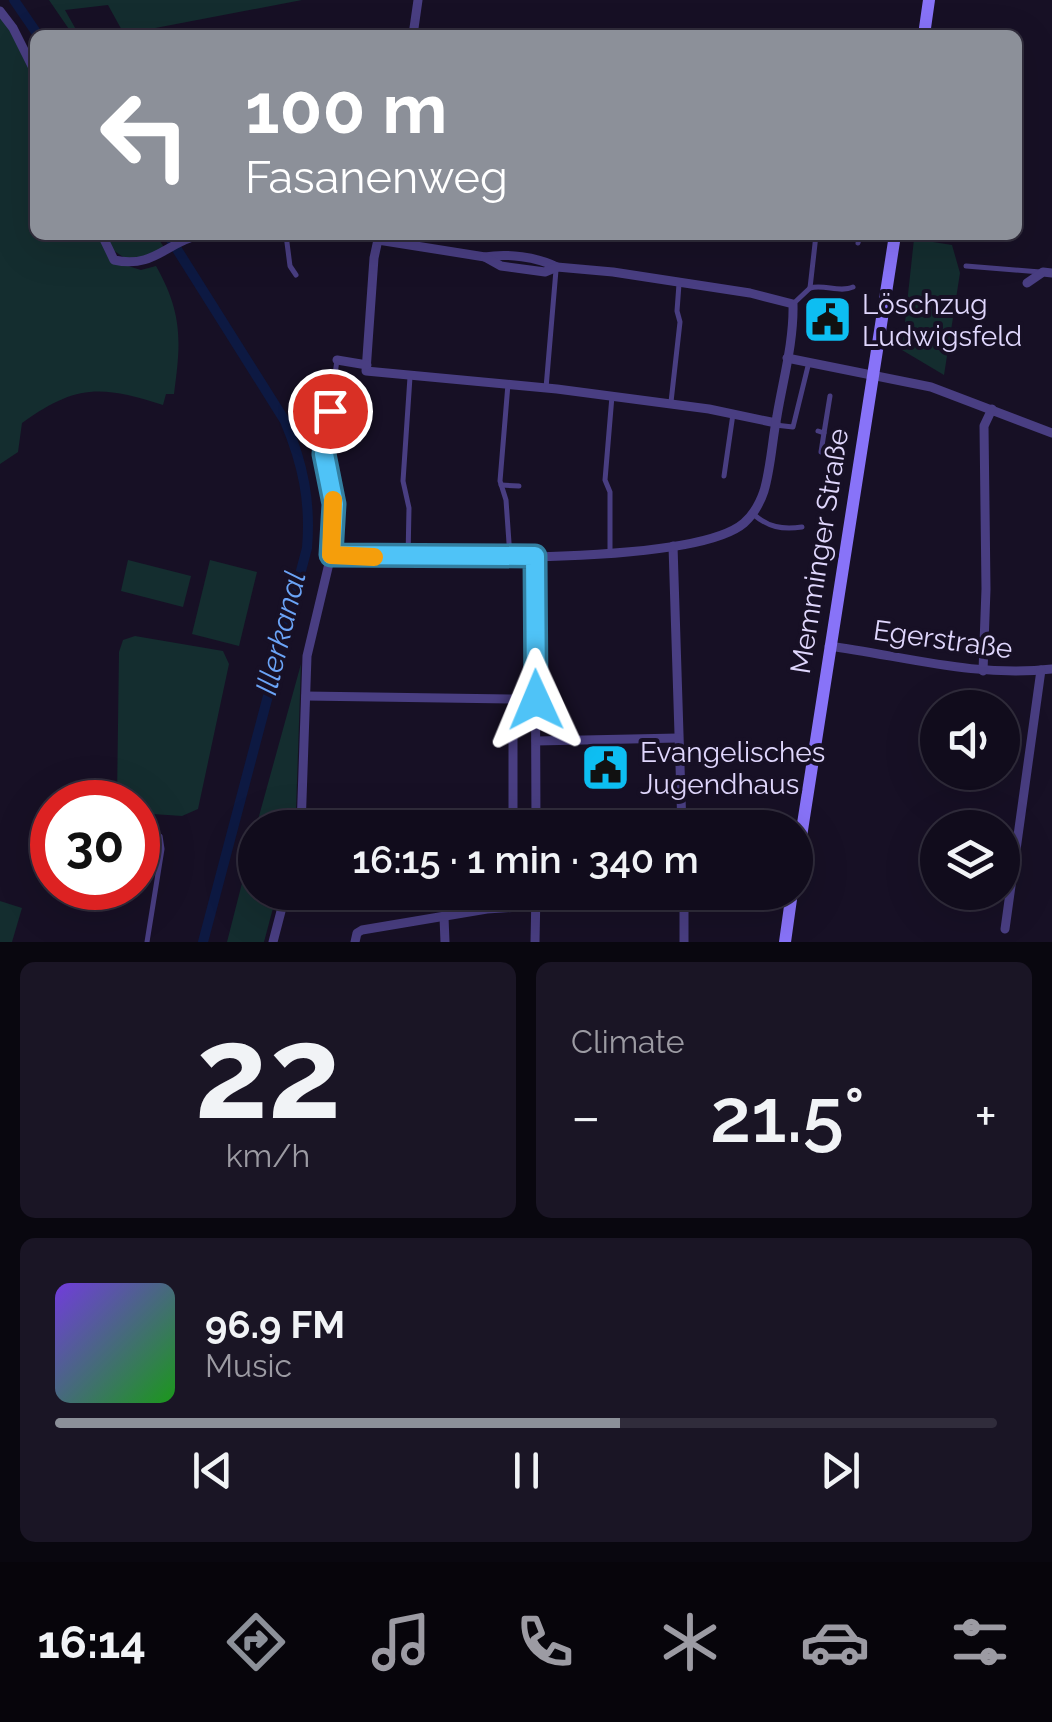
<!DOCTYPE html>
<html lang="en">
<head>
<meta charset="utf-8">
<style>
  body { margin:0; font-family:Raleway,sans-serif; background:#1a1525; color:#f1f3f6; height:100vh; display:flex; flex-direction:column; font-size:38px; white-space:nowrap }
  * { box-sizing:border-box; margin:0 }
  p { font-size:32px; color:#9c9ba3 }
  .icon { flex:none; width:55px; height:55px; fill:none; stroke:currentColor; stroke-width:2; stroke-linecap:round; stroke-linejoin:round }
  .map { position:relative; height:942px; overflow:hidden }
  .drawer { display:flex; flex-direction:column; gap:20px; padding:20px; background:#09070f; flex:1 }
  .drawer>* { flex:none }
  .top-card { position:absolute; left:30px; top:30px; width:992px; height:210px; border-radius:15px; box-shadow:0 10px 40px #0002,0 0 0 2px #302c3b; background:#8c9099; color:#fff; overflow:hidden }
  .controls { position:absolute; left:920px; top:690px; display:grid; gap:20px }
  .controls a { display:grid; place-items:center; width:100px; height:100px; border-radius:50%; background:#110c1c; box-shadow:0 10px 40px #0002,0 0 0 2px #302c3b; font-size:50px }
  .speed { position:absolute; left:30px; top:780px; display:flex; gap:20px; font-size:50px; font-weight:700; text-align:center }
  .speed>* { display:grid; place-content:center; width:130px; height:130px; border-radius:50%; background:#110c1c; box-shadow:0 10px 40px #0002,0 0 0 2px #302c3b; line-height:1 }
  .speed .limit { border:15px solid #d22; background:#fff; color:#111 }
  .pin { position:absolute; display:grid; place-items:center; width:85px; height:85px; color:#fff; margin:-42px; border:5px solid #fff; border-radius:50%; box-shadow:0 2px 10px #0007 }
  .me { position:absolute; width:110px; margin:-55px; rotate:359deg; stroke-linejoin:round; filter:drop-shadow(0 0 8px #0008) }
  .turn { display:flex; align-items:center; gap:35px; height:210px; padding:0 50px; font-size:45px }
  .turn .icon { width:130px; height:130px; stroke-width:2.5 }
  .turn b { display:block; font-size:70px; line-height:85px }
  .big { font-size:75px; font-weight:600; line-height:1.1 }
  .drawer .card { flex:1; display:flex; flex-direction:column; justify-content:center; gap:15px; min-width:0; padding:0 35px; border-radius:15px; background:#1a1525 }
  .drawer .dial { align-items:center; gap:0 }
  .dial b { font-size:130px; line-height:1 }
  .song { display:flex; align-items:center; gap:30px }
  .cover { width:120px; height:120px; border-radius:15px; background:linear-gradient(135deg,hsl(260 70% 55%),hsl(120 70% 35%)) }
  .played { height:10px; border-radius:5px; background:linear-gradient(90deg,#8c9099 60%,#302c3b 60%) }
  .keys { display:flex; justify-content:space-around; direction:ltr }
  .heat { display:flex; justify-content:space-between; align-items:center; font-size:55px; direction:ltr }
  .drawer .tiles { flex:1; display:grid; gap:20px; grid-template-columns:1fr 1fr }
  .card:last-child { grid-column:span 2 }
  .trip { position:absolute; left:238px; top:810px; width:575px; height:100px; border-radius:50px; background:#110c1c; box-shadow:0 10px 40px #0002,0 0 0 2px #302c3b; font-weight:600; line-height:100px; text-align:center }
  .menu { display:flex; height:160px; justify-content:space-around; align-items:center; background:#07050b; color:#9c9ba3 }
  .menu .icon { width:70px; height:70px }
  .menu .selected { color:#8c9099 }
  .menu b { font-size:45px; color:#f1f3f6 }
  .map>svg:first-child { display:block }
  .green { fill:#142d2f }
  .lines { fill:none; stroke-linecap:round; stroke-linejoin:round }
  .canal { stroke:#0d1942; stroke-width:10 }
  .service { stroke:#493e82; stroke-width:5 }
  .minor { stroke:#493e82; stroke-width:9 }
  .secondary { stroke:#8873f8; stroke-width:12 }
  .route-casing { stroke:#337fa1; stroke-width:25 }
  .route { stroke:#4fc3f7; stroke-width:18 }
  .slow { stroke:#f59e0b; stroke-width:18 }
  .labels { text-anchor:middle; stroke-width:8; stroke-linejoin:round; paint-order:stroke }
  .poi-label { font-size:28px; fill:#e0d7fd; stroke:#171025; text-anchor:start }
  .street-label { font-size:28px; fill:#e0d7fd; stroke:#171025 }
  .water-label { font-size:30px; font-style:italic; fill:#6ba4f7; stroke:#171025 }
</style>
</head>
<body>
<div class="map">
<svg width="1052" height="942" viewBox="0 0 1052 942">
  <rect width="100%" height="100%" fill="#171025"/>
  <g class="green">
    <polygon points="49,0 302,0 124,34 108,5 65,10 79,35 73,35"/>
    <path d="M0 14 35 65V235H101L112 261 141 270 156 266C183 314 181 342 174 394H166L163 405C101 385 76 384 22 423L18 452 0 464Z"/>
    <polygon points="106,235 156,235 165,249 150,256 126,259 113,250"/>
    <polygon points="914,239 952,245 960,273 944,375 902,350"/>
    <polygon points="128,560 191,576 183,607 121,591"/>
    <polygon points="210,560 257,572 239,646 192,634"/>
    <polygon points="135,636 223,651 229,664 198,809 182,816 138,813 138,802 120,802 117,798 119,652 123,640"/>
    <polygon points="301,664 296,811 275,812 267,827 256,827"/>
    <polygon points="255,832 255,892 277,893 264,942 227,942"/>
    <polygon points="0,901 22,908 12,942 0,942"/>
  </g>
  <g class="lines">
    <g class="canal">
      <polyline points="14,0 38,35"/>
      <path d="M168 235 285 421C303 464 311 502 307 548L203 942"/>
    </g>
    <g class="service">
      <polyline points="286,235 290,266 296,275"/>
      <polyline points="838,235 859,239 858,243"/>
      <polyline points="966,266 1040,272"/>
      <path d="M810 288C824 284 840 293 853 287"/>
      <polyline points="793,304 810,288 816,235"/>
      <polyline points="508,384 500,481 506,500 510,557"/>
      <polyline points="546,388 556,270"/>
      <polyline points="671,402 680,322 677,311 679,284"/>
      <polyline points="775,425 793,427 809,362"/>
      <polyline points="818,431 824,433 830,396"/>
      <polyline points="821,452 824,433"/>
      <polyline points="724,476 733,414"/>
      <polyline points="501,485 519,486"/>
      <path d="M753 514C768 527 782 530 802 527"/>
      <polyline points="610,552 610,492 605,480 612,396"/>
      <polyline points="331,555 333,504 324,454 337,360"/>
      <polyline points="408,558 409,508 403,481 410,377"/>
      <polyline points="138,828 160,836 162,849 147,942"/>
    </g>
    <g class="minor">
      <polyline points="0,11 13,28 35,72"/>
      <polyline points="413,35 418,0"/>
      <path d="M102 235 114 260C153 269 166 243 199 235"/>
      <polyline points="379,235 374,258 366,371 557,389 709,409 776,423"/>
      <path d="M378 240 485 257C507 253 537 257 557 267"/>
      <polyline points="1027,283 1043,272 1052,273"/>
      <polyline points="787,358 931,387 1052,433"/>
      <polyline points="337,360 367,365"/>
      <polyline points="673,546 682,828"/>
      <polyline points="535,557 536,828"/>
      <path d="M829 646C903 656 977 678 1052 669"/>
      <polyline points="983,671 986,589 984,426 992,409"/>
      <polyline points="306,696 513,699"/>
      <polyline points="536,741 678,738"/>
      <polyline points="302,817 536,818"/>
      <polyline points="513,818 513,699 535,700"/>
      <path d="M301 828 307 656 331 555C408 557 692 568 744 523 753 515 760 503 764 491 771 467 772 441 777 416 783 380 794 341 793 304L750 293 613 272 557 267 545 272 501 266 485 257"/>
      <polyline points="684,892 684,942"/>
      <polyline points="444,917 445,942"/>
      <polyline points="1005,929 1041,670"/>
      <polyline points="273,942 286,892"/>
      <polyline points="355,942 357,933 362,930 487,909 536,906"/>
      <polyline points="535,942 536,892"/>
    </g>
    <g class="secondary">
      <polyline points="924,35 929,0"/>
      <polyline points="795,875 895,235"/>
      <polyline points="785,942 792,892"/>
    </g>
  </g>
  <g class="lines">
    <defs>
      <polyline id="route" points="330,411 324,454 334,504 331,555 535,556 536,700"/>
    </defs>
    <use href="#route" class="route-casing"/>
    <use href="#route" class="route"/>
    <polyline class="slow" points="333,500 331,555 374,557"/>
  </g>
  <defs>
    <symbol id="civic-square" viewBox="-11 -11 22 22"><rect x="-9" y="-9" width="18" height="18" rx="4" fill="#0dbef2" stroke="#171025"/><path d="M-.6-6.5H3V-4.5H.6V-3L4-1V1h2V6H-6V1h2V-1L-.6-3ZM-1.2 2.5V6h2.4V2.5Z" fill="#111"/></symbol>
  </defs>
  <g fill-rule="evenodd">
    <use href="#civic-square" x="800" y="292" width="55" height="55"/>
    <use href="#civic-square" x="578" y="740" width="55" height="55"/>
  </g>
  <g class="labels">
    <g class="poi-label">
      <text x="862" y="314">Löschzug<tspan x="862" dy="32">Ludwigsfeld</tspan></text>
      <text x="640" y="762">Evangelisches<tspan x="640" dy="32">Jugendhaus</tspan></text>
    </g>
    <g class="street-label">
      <text transform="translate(819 551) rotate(-81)" y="10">Memminger Straße</text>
      <text transform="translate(943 639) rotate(8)" y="10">Egerstraße</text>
    </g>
    <g class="water-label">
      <text transform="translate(281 633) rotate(-76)" y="10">Illerkanal</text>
    </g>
  </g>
</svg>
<div class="controls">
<a><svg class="icon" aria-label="sound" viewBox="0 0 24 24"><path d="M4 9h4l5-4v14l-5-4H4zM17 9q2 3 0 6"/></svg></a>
<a><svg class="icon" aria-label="layers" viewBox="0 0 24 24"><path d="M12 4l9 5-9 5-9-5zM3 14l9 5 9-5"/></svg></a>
</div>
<div class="speed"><div class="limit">30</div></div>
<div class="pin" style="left:330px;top:411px;background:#d93025"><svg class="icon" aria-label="arrive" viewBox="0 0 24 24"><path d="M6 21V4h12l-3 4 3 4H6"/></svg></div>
<svg class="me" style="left:536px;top:700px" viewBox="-20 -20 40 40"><path d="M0-17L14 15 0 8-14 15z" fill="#4fc3f7" stroke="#fff" stroke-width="4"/></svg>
<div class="trip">16:15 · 1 min · 340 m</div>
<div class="top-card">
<div class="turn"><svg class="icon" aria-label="left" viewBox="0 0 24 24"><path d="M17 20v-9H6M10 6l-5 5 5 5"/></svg><div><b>100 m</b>Fasanenweg</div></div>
</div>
</div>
<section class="drawer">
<div class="tiles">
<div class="card dial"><b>22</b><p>km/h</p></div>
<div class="card"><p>Climate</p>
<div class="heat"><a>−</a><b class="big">21.5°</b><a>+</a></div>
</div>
<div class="card">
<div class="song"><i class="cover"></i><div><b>96.9 FM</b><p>Music</p></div></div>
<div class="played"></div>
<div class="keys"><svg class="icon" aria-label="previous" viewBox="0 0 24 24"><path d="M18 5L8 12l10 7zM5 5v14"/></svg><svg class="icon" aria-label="pause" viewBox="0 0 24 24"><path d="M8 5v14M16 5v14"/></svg><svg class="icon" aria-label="next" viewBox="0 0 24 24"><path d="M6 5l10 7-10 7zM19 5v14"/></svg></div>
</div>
</div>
</section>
<nav class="menu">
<b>16:14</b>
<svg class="icon selected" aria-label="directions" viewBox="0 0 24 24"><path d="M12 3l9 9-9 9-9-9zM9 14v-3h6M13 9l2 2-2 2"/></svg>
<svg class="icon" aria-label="music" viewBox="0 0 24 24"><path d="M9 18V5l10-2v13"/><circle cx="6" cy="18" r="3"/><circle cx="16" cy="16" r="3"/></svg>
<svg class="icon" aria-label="phone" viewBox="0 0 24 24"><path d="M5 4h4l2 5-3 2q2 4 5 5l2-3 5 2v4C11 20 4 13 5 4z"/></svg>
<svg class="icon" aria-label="climate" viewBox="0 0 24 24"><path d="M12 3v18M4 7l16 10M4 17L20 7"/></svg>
<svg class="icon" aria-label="car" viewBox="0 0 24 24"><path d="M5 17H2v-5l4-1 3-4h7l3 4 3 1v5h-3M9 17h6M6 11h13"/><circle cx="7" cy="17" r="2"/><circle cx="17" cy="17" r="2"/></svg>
<svg class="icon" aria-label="filters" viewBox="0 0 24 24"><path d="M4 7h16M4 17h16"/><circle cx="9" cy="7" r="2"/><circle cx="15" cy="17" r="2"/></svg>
</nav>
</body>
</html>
